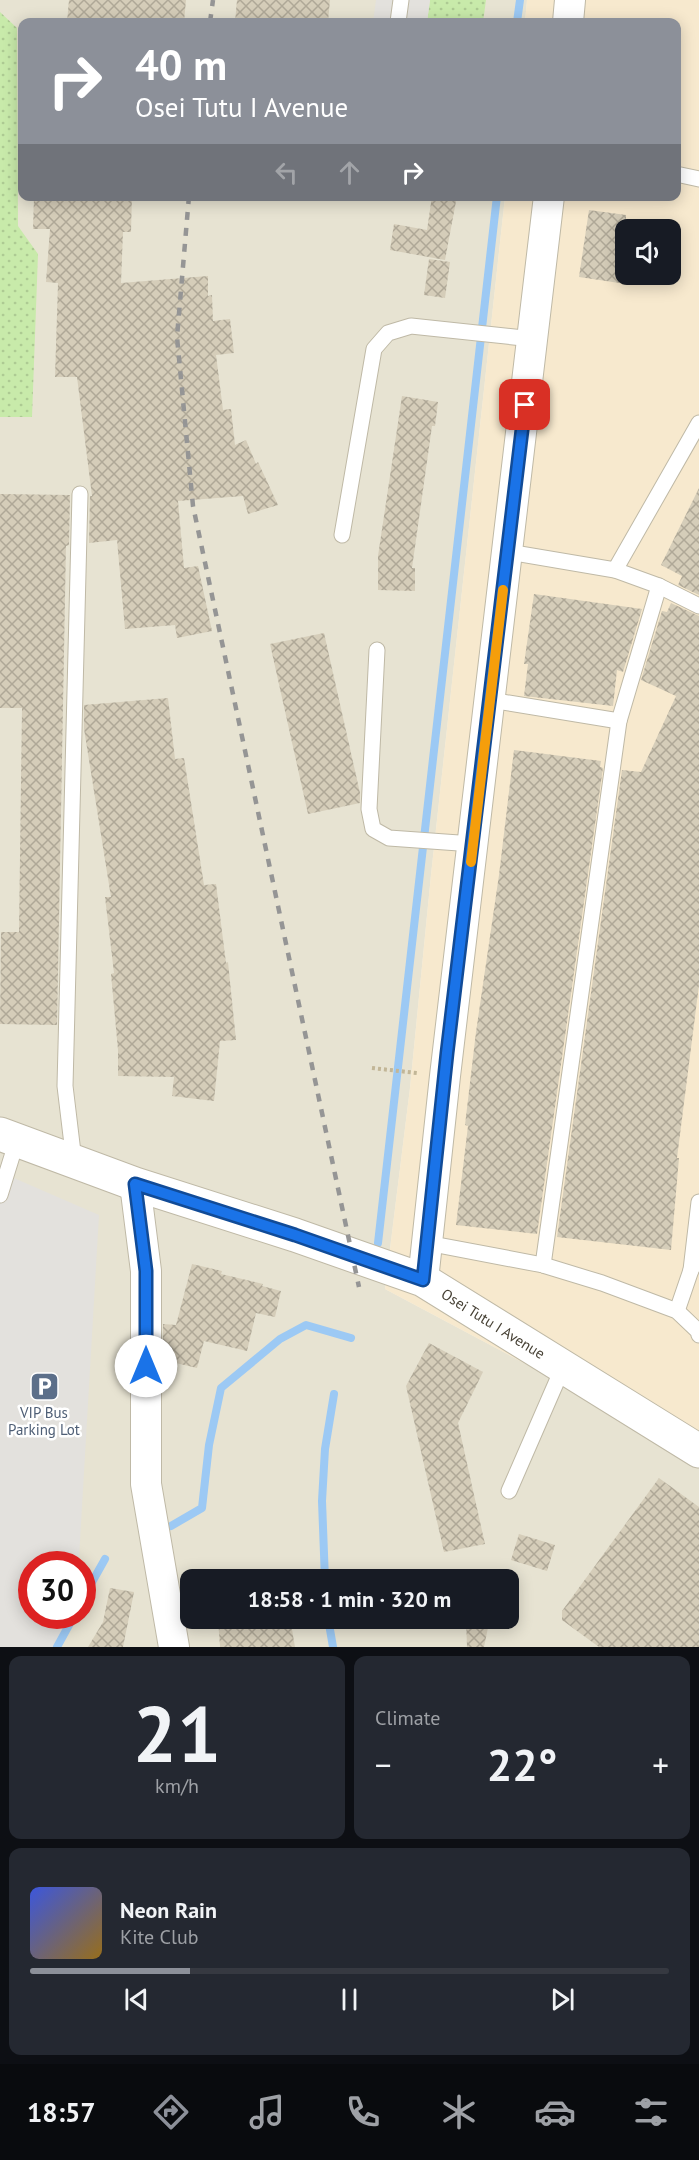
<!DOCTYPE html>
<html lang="en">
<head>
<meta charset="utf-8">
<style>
  body { margin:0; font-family:"PT Sans",sans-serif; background:#242831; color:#f1f3f6; height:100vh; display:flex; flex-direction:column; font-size:22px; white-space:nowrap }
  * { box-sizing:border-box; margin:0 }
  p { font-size:20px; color:#9ea1a6 }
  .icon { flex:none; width:33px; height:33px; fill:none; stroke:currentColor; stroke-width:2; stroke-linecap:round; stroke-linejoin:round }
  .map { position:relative; height:1647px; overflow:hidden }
  .drawer { display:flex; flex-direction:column; gap:9px; padding:9px; background:#0d0f14; flex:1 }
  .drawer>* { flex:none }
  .guide { position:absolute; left:18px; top:18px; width:663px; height:183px; border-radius:12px; box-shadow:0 3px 15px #0003; background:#8c9099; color:#fff; overflow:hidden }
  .controls { position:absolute; left:615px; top:219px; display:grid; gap:12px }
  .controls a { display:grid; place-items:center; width:66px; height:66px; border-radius:12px; background:#171b24; box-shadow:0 3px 15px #0003; font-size:30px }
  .speed { position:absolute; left:18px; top:1551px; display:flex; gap:12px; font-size:30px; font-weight:700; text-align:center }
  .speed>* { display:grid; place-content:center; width:78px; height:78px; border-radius:50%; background:#171b24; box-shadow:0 3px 15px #0003; line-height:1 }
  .speed .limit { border:9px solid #d22; background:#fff; color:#111 }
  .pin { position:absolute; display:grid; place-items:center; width:51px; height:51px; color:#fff; margin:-26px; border-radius:12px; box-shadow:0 3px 9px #0006 }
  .me { position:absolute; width:66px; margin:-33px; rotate:0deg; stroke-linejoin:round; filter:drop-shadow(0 0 4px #0008) }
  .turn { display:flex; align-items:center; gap:21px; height:126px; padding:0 18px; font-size:27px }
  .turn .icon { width:78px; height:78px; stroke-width:2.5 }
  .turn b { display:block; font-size:42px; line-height:51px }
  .lanes { display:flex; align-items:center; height:57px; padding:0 18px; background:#0003; justify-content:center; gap:30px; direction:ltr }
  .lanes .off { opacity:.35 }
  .big { font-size:45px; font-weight:800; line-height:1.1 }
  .drawer .widget { flex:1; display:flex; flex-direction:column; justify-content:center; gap:9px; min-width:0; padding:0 21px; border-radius:12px; background:#242831 }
  .drawer .dial { align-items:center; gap:0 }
  .dial b { font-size:78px; line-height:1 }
  .song { display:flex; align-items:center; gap:18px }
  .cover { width:72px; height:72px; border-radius:9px; background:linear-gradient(135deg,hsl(230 70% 55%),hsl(40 70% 35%)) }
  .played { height:6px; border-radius:3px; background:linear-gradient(90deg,#8c9099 25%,#363941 25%) }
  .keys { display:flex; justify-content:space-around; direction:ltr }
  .heat { display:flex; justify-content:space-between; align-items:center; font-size:33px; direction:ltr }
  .drawer .tiles { flex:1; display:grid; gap:9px; grid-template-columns:1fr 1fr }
  .widget:last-child { grid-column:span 2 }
  .trip { position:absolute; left:180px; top:1569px; width:339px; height:60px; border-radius:12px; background:#171b24; box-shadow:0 3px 15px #0003; font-weight:800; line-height:60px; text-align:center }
  .tabs { display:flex; height:96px; justify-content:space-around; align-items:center; background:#090b0e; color:#9ea1a6 }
  .tabs .icon { width:42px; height:42px }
  .tabs .on { color:#8c9099 }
  .tabs b { font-size:27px; color:#f1f3f6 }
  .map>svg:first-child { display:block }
  .residential { fill:#e7e3d2; fill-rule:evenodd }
  .commercial { fill:#f7e9ce; fill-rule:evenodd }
  .green { fill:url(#green-dots) }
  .parking { fill:#e3e1dd }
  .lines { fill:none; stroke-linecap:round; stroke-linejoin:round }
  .stream { stroke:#9cc9f4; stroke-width:8 }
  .building { fill:url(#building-cross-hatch) }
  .service-casing { stroke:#bfb9a6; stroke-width:17 }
  .minor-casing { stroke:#bfb9a6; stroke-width:32 }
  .tertiary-casing { stroke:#bfb9a6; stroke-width:35 }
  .path { stroke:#c2b697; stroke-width:4; stroke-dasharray:3 3; stroke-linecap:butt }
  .service { stroke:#fff; stroke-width:15 }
  .minor { stroke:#fff; stroke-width:30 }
  .tertiary { stroke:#fff; stroke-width:33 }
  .rail { stroke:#959595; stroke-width:4.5; stroke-dasharray:8 8; stroke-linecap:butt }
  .route-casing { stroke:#114b97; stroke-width:15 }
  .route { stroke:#1a73e8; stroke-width:10 }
  .slow { stroke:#f59e0b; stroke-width:10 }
  .labels { text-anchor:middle; stroke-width:5; stroke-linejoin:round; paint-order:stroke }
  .street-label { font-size:15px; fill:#464034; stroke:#fff }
  .service-label { font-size:15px; fill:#4e5e75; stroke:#fff }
</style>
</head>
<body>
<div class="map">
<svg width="699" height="1647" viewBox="0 0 699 1647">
  <defs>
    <pattern id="green-dots" width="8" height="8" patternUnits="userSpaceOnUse" patternTransform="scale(1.5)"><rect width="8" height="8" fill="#c8eaaa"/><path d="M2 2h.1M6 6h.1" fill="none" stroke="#adca93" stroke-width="1.8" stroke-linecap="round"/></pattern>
    <pattern id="building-cross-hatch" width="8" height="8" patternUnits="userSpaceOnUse" patternTransform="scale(1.5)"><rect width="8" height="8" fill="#d5cdb9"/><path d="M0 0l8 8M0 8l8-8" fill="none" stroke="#afa897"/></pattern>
  </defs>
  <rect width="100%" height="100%" fill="#f3f0e4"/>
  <path class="residential" d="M0 0H527L525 22H22V196L505 197 431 875 410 1088 385 1289 582 1394 699 1467V1647H0ZM32 1564H82V1616H32ZM190 1580H508V1618H190Z"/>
  <path class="commercial" d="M527 0H699V1467L582 1394 385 1289 410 1088 431 875 505 197 676 196V22H525ZM626 230H670V274H626Z"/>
  <g class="green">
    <polygon points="430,0 486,0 483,22 427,22"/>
    <polygon points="0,12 17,28 18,226 38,254 32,417 0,417"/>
  </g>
  <g class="parking">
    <polygon points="376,0 430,0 427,22 373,22"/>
    <polygon points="0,1172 99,1215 79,1558 77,1564 32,1564 32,1616 65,1616 57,1647 0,1647"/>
  </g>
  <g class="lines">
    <g class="stream">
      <polyline points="517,22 520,0"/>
      <polyline points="378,1243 497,196"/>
      <polyline points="171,1526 202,1508 209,1445 221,1388 280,1339 306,1325 351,1338"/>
      <polyline points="325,1580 322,1501 325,1449 334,1394"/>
      <polyline points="82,1600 105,1559"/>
      <polyline points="328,1618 333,1647"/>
      <polyline points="57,1647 74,1616"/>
    </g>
  </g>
  <g class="building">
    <polygon points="69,0 186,0 184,22 67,22"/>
    <polygon points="237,0 330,0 328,22 235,22"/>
    <polygon points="34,196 132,196 131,232 123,232 121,283 208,276 208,296 212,295 213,321 230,319 234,353 216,355 223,410 231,409 235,445 246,440 256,464 258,462 278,505 248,514 243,496 178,501 184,568 198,566 212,631 177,638 175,625 125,629 117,540 89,543 90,496 92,496 77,377 55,377 58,283 46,282 50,229 33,229"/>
    <polygon points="432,196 457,196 445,260 390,250 394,224 427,230"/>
    <polygon points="589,210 626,215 626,284 579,277"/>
    <polygon points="429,259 450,262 445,298 424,295"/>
    <polygon points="402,396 438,402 435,426 432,426 412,568 415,568 415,591 378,590 378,556"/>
    <polygon points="699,488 699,595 678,585 682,576 661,565"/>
    <polygon points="0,494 70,495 69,545 66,546 57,1025 0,1024 1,932 19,932 22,708 0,708"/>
    <polygon points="534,594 642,609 623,672 617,670 613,706 524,696 528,664 524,664"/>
    <polygon points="671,603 699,616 699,985 677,1158 679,1158 671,1250 557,1237 622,770 641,772 676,696 641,680 662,611 667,612"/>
    <polygon points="324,633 360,793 360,803 308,814 270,644"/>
    <polygon points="168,698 175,759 184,758 204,885 216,884 226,963 228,962 236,1040 220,1041 214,1101 172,1096 174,1077 118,1076 118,1050 111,974 114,973 105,897 111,897 84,729 84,705"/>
    <polygon points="514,750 601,761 600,767 603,768 537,1234 456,1225 468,1126 465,1125 476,1032 499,875"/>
    <polygon points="192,1264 222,1271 221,1274 263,1284 262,1286 281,1291 275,1317 256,1313 247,1351 204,1341 197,1368 163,1360 163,1324 176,1325"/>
    <polygon points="429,1343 483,1372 458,1423 485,1544 444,1552 406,1386"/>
    <polygon points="659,1478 699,1507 699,1647 599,1647 562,1620 562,1611"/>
    <polygon points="519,1534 555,1545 547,1571 511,1560"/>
    <polygon points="110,1588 134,1592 123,1647 88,1647 103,1622"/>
    <polygon points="218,1618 290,1618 295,1647 220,1647"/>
    <polygon points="466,1618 490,1618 484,1647 467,1647"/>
  </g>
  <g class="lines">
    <defs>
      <g id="service">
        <polyline points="398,22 401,0"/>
        <polyline points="676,174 699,179"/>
        <polyline points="342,535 374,349 388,333 411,326 533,339"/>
        <polyline points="508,552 615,570 659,586 699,606"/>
        <polyline points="615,570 699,423"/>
        <polyline points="377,650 369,809 373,829 389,838 473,844"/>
        <polyline points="490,700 619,721"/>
        <polyline points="74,1161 65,1086 80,494"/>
        <polyline points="0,1195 17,1140"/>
        <polyline points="427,1243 543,1265 602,1283 677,1311 698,1331 699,1335"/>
        <polyline points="543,1265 619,721 659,586"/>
        <polyline points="691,1270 699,1202"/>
        <polyline points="677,1311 691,1270 696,1261"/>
        <polyline points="509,1491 563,1367"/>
      </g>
      <g id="minor">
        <polyline points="568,22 570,0"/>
        <polyline points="135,1184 146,1271 146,1484 174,1647"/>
        <polyline points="423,1280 445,1076 549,196"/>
      </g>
      <polyline id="tertiary" points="0,1134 135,1184 295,1235 423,1280 699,1451"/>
    </defs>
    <use href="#service" class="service-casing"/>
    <use href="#minor" class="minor-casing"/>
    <use href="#tertiary" class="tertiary-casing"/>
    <polyline class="path" points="372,1068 417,1073"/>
    <use href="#service" class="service"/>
    <use href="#minor" class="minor"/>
    <use href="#tertiary" class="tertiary"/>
    <g class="rail">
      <polyline points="210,22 213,0"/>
      <polyline points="189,196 177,337 193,506 359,1287"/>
    </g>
  </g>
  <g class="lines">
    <defs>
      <polyline id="route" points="146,1366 146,1271 135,1184 295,1235 423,1280 447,1053 525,405"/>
    </defs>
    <use href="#route" class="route-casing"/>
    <use href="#route" class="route"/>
    <polyline class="slow" points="471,862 503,590"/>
  </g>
  <defs>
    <symbol id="parking-square" viewBox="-11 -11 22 22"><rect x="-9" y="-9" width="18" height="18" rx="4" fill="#5c6f8a" stroke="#fff"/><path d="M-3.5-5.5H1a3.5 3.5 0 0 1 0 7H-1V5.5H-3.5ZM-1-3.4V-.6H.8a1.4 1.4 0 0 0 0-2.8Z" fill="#fff"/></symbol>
  </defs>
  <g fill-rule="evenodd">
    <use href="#parking-square" x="28" y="1370" width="33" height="33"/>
  </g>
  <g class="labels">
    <g class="street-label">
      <text transform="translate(493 1324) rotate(32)" y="5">Osei Tutu I Avenue</text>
    </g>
    <g class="service-label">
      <text x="44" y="1418">VIP Bus<tspan x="44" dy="17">Parking Lot</tspan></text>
    </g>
  </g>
</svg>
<div class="controls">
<a><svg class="icon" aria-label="sound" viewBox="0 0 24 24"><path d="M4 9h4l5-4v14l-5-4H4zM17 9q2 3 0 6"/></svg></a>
</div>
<div class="speed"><div class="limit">30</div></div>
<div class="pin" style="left:525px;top:405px;background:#d93025"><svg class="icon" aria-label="arrive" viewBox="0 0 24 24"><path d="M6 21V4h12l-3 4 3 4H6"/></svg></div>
<svg class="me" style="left:146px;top:1366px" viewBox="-20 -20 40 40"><circle r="19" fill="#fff"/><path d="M0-13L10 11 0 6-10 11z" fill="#1a73e8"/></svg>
<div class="trip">18:58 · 1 min · 320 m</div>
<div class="guide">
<div class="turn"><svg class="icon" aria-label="right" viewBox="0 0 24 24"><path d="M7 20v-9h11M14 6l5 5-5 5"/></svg><div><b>40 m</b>Osei Tutu I Avenue</div></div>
<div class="lanes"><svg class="icon off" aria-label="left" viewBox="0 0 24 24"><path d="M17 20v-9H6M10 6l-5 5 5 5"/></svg><svg class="icon off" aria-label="ahead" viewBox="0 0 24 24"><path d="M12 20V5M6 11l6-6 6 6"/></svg><svg class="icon" aria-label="right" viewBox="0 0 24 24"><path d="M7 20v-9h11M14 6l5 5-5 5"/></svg></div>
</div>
</div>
<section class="drawer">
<div class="tiles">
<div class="widget dial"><b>21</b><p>km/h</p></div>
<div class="widget"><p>Climate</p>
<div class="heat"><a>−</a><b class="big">22°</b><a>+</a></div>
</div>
<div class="widget">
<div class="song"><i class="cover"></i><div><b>Neon Rain</b><p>Kite Club</p></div></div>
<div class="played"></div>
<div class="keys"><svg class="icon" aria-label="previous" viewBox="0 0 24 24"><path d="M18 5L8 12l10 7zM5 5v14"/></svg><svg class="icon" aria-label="pause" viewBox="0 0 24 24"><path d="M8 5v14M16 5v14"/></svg><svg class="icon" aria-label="next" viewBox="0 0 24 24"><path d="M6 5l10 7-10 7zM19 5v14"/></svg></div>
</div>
</div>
</section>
<nav class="tabs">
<b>18:57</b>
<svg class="icon on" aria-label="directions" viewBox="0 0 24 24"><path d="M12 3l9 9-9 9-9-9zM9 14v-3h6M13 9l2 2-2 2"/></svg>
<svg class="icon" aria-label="music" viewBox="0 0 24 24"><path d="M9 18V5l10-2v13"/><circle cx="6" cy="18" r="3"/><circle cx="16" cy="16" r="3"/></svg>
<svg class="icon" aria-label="phone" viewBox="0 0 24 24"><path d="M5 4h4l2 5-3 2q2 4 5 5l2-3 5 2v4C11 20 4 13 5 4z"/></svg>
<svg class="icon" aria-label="climate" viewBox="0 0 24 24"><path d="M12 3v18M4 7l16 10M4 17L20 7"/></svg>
<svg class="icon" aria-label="car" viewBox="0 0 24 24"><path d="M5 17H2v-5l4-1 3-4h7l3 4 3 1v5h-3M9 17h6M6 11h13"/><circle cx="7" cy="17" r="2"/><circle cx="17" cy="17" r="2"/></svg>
<svg class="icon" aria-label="filters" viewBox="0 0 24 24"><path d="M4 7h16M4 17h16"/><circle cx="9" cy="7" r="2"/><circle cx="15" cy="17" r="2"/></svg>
</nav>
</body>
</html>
